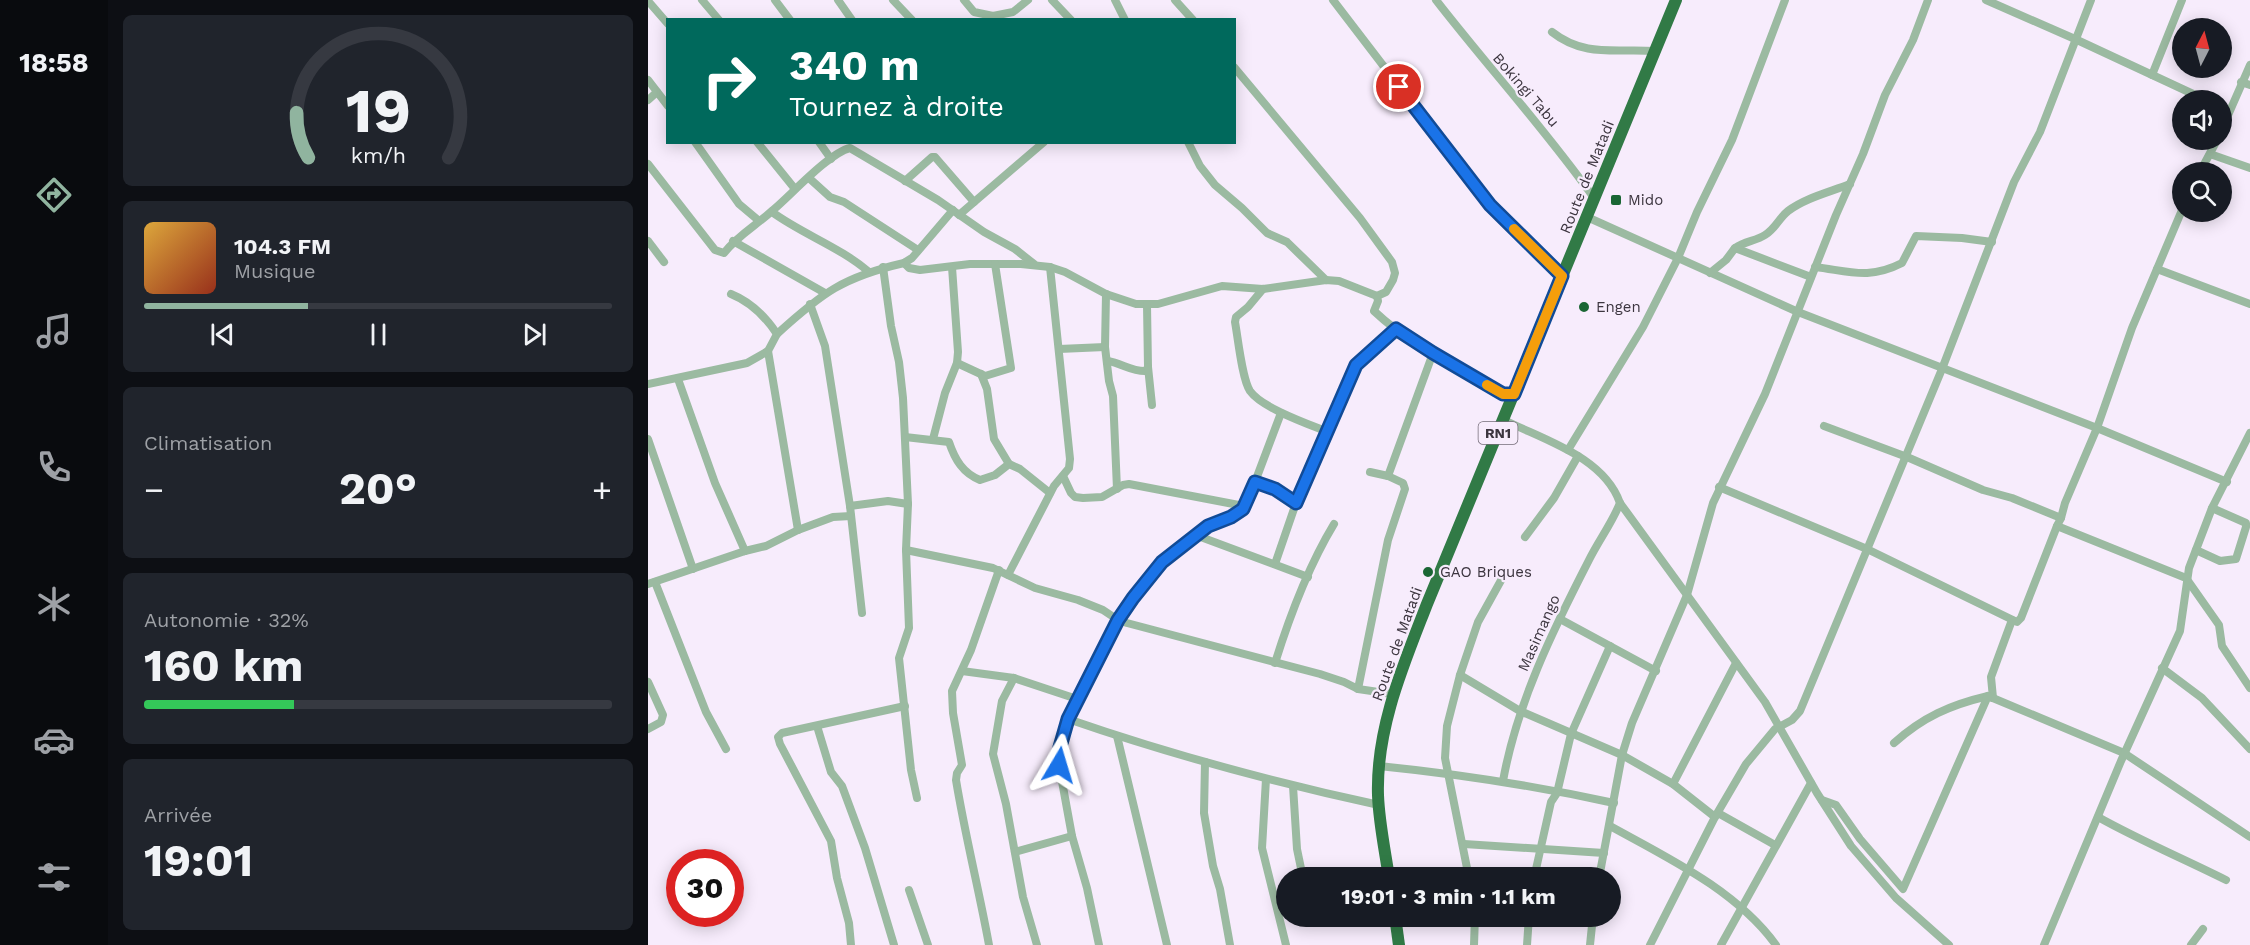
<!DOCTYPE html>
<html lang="fr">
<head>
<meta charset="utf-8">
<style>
  body { margin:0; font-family:"Work Sans",sans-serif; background:#20242c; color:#f1f3f6; height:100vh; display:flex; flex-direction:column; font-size:22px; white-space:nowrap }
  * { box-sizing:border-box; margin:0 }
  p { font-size:20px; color:#9ea1a6 }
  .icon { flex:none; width:33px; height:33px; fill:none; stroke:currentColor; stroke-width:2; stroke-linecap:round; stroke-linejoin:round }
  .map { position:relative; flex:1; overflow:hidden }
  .details { display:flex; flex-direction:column; gap:15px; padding:15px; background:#0d0f14; width:540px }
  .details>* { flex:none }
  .guide { position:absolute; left:18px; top:18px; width:570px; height:126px; border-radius:0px; box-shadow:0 3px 15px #0003; background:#00695c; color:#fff; overflow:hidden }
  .needle { width:39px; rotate:6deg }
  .tools { position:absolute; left:1524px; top:18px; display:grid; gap:12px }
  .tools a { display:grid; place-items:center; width:60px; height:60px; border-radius:50%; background:#171b24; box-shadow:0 3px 15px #0003; font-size:30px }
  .speed { position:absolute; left:18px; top:849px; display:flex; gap:12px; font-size:30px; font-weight:700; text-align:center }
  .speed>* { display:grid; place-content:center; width:78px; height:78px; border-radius:50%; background:#171b24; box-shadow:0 3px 15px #0003; line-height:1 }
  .speed .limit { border:9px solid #d22; background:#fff; color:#111 }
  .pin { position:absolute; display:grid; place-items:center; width:51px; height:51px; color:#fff; margin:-26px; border:3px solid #fff; border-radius:50%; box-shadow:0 2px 6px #0007 }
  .me { position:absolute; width:66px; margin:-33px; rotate:7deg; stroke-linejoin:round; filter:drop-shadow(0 0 4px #0008) }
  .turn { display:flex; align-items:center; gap:21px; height:126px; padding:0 24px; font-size:27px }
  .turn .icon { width:78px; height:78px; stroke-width:2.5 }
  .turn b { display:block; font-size:42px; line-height:51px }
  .big { font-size:45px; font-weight:700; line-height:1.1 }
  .details .tile { flex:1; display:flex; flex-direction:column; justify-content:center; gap:9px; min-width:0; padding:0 21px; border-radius:9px; background:#20242c }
  .details .dial { align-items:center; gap:0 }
  .dial svg { height:156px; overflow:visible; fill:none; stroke:#363941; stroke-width:7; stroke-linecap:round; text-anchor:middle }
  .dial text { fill:#f1f3f6; stroke:none }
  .song { display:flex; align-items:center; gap:18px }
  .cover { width:72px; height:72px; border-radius:9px; background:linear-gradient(135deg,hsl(40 70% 55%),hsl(10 70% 35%)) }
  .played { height:6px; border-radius:3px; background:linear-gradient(90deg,#90b49f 35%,#363941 35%) }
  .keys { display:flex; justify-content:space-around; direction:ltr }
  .heat { display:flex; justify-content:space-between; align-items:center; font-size:33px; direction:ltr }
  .charge { height:9px; border-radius:4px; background:linear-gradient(90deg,#34c759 32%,#363941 0) }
  .trip { position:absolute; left:628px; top:867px; width:345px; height:60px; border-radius:30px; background:#171b24; box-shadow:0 3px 15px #0003; font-weight:700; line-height:60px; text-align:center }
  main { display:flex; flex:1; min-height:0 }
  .tabs { display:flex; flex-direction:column; width:108px; justify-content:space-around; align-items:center; background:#090b0e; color:#9ea1a6 }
  .tabs .icon { width:42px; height:42px }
  .tabs .current { color:#90b49f }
  .tabs b { font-size:27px; color:#f1f3f6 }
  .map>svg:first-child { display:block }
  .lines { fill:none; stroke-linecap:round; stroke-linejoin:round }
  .minor { stroke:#9bbaa1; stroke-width:8 }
  .highway { stroke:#317a46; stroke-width:12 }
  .route-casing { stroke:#114b97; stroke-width:15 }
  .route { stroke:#1a73e8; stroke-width:10 }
  .slow { stroke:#f59e0b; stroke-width:10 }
  .poi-dot { fill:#1a6634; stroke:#f7ecfc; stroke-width:2 }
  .labels { text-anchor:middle; stroke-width:4.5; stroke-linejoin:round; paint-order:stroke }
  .shield { fill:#f7ecfc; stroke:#746c78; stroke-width:1.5 }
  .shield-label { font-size:14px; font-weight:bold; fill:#3c353f }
  .street-label { font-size:15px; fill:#3c353f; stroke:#f7ecfc }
  .poi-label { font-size:15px; fill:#3c353f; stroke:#f7ecfc; text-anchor:start }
</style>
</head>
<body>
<main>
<nav class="tabs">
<b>18:58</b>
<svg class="icon current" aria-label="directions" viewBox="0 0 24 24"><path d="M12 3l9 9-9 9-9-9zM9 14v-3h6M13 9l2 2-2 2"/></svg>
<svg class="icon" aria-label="music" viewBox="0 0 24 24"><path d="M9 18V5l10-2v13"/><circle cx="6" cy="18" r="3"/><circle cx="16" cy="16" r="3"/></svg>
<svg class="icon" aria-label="phone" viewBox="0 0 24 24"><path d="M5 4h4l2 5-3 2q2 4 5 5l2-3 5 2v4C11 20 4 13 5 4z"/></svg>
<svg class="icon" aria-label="climate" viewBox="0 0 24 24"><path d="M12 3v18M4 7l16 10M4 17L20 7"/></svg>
<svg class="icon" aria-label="car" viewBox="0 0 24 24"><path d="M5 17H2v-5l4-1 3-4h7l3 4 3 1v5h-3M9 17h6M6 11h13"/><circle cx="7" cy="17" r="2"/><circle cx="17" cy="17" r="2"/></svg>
<svg class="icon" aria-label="filters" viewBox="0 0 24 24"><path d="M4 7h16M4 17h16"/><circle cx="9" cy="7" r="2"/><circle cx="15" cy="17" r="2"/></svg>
</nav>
<section class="details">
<div class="tile dial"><svg viewBox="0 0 100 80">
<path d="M14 69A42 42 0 1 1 86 69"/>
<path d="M14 69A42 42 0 0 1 8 46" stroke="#90b49f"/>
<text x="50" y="56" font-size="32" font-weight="700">19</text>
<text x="50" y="72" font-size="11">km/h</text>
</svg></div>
<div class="tile">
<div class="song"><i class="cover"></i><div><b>104.3 FM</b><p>Musique</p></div></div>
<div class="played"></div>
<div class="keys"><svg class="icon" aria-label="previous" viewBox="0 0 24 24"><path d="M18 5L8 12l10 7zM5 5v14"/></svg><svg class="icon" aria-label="pause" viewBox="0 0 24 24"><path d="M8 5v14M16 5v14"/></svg><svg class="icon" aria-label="next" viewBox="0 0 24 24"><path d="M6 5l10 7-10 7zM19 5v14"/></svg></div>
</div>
<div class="tile"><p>Climatisation</p>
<div class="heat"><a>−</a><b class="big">20°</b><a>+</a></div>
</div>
<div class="tile"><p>Autonomie · 32%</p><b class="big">160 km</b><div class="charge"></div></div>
<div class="tile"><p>Arrivée</p><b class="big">19:01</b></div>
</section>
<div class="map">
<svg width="1602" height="945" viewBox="0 0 1602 945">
  <rect width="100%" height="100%" fill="#f7ecfc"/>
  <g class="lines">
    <g class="minor">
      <polyline points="54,0 71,20"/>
      <polyline points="127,0 142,20"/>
      <polyline points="190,0 204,20"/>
      <polyline points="245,0 264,20"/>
      <polyline points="316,0 326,12 345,16 365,12 380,0"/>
      <polyline points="404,0 423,20"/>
      <polyline points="467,0 477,20"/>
      <polyline points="527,0 545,20"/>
      <polyline points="685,0 842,205 914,276"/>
      <path d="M788 0C840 67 897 129 946 198"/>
      <polyline points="1338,0 1427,39 1558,100"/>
      <polyline points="0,1 20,24"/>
      <path d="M904 32C937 58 968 48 1007 51"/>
      <path d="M586 67 712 218 744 262 747 273 745 280 738 292 729 296 730 301 726 311C763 346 811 369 854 394L866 395"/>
      <polyline points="1504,75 1534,0"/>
      <polyline points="0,80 20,106"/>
      <polyline points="1593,82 1602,85"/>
      <polyline points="0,100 9,92"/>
      <polyline points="1574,129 1602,65"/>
      <polyline points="47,142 91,204 110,220"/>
      <polyline points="109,142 147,189"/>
      <polyline points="171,142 183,159"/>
      <polyline points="540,142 552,166 567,185 594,208 619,233 639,242 678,280"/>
      <polyline points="1562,154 1602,168"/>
      <path d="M0 164 67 250 76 253C90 235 109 225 125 210 143 195 181 153 202 148L290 200 336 232 367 249 386 264"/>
      <polyline points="1552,172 1569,140"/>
      <polyline points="161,178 182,197 196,202 270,250"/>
      <polyline points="257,181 284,157 287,157 326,202"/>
      <path d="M124 212C154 234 192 247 221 272"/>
      <polyline points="311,215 396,142"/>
      <polyline points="939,217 1150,312 1449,428 1579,482"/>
      <polyline points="0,241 16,262"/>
      <polyline points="85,241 177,293"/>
      <path d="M1087 248C1097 241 1108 241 1117 235 1128 228 1131 218 1140 211 1157 198 1182 192 1202 184"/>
      <polyline points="256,263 261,268 272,270 322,264 373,264 402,267 417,272 458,294 488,304 510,304 574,286 615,289 678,280 691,281 729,296"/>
      <polyline points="235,267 243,326 251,362 255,398 260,504 258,550 261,628 251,658 263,770 269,798"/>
      <path d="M1167 267C1201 271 1221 280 1254 263L1268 236 1314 238 1344 242"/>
      <polyline points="1509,269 1602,304"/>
      <polyline points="1062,273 1078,260 1087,248 1163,277"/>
      <path d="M615 289 600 307 588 317 587 322C590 338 594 379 602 391 614 408 660 424 680 432"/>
      <path d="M83 294C103 302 117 316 129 334 174 293 195 277 256 263L264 258 305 210"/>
      <polyline points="458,294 457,347 461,381 465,396 469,489"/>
      <polyline points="162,304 177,346 202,506 214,613"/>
      <polyline points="411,349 457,347"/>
      <polyline points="120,351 150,530"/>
      <path d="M460 361C473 363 485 372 498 371L500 367 499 305"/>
      <polyline points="309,363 337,376 363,368 347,264"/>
      <polyline points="500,367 504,405"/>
      <polyline points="333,374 339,389 346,439 361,464"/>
      <polyline points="30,379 67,483 97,551"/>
      <polyline points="0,384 99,363 120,351 129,334"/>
      <path d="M856 420C896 440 956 457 972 503L1117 702 1169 793 1203 846 1248 898 1301 945"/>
      <polyline points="1176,426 1259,457 1335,490 1364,498 1413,518 1409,526 1538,578 1571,625 1574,646 1602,688"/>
      <path d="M257 437 301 442C307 460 315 473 332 480L347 475 361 464 372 469 402 493"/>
      <polyline points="0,439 45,569"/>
      <polyline points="285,439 297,393 309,363 310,352 304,267"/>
      <polyline points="920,450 995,327 1030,258 1049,212 1084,140 1137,0"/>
      <polyline points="415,476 423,493 427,497 435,498 454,497 475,485 481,484 596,506"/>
      <polyline points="740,476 785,353"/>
      <polyline points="607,482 627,489 648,503 627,564"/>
      <polyline points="1071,487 1219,549 1369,622 1373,618 1409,526"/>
      <polyline points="648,503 708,365 748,329"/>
      <polyline points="202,506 240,501 260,504"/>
      <polyline points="1413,518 1417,503 1449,428 1484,328 1534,210"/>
      <polyline points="550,536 660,577"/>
      <polyline points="877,537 906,498 930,456"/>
      <polyline points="258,550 345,568 387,588 430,600 455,610 470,620 479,623 672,674 696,682 710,689 744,694"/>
      <polyline points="1548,550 1572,561 1588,559 1598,527 1598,523 1564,508"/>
      <polyline points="360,575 406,486 421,468 422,459 402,267"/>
      <polyline points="7,582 58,712 78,749"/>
      <polyline points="0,584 97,551 118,546 150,530 185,517 203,516"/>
      <polyline points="912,619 1008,671"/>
      <path d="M627 663C642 615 660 567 686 524"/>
      <polyline points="1514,668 1554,698 1602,749"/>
      <polyline points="314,671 366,678 429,699"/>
      <polyline points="812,675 872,711 974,755 1025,784 1067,817"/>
      <polyline points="366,678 354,701 345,754 358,804 375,897 389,945"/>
      <polyline points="0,682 15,715 13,722 0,729"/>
      <polyline points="710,689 740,540 757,489 755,483 740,476 722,472"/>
      <polyline points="1345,698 1343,677 1364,620"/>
      <path d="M420 719C521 754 625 782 731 805"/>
      <polyline points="169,726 183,772 194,786 217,848 246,945"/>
      <polyline points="469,736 519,945"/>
      <path d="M1246 743C1275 717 1302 705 1340 696L1476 753 1602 837"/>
      <polyline points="557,762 556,813 565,866 572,889 582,945"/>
      <path d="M731 766C810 774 888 786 966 803"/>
      <polyline points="618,779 614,848 638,945"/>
      <path d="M855 781C869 703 905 630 941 560 951 540 964 523 972 503"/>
      <polyline points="1025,784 1088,663"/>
      <polyline points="645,786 649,849 655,878"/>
      <polyline points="1174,800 1188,805 1212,839 1255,889 1340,696"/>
      <polyline points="1070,813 1127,845"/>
      <path d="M1450 817C1491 840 1536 859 1578 880"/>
      <path d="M962 826C1020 858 1088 890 1128 945"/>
      <polyline points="816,844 956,853"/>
      <polyline points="367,852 424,836"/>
      <polyline points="821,878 797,758 799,726 812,675 830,622 856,575"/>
      <polyline points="886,878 903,802 909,793 923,734 962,646"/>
      <polyline points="951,878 974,755 984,723 1039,595 1065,503 1117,394 1188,215 1215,154 1237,95 1265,40 1280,0"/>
      <polyline points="261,890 280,945"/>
      <polyline points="203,945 201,923 189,878 183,841 132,744 130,737 134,733 257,706"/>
      <path d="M341 945C331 890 317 835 308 780L309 773 314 765 305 713 304 691 323 650 351 570"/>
      <polyline points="451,945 439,888 424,836 411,765 412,747 420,719 470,620 502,575 514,562 560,526 583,517 595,509 607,482 633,413"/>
      <polyline points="826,945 827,916"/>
      <polyline points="879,945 881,916"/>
      <polyline points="942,945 945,916"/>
      <polyline points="1002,945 1067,817 1098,764 1127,729 1144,720 1152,711 1294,369 1366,182 1392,132 1443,0"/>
      <polyline points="1073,945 1163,783"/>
      <polyline points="1396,945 1473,761 1532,631 1541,568 1564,508 1602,433"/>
      <polyline points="1543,945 1555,929"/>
    </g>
    <g class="highway">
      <path d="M741 878C737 850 731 823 730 795 728 728 755 666 779 604L1028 0"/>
      <polyline points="747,916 751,945"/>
    </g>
  </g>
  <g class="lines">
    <defs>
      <polyline id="route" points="411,765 412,747 420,719 470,620 485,598 514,562 560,526 583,517 595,509 607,482 627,489 648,503 708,365 748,329 785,353 855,394 866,394 914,276 842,205 751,87"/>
    </defs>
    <use href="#route" class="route-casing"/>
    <use href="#route" class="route"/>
    <polyline class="slow" points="839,385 855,394 866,394 914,276 866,229"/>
  </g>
  <g class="poi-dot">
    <rect x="962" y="194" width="12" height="12" rx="3"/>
    <circle cx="936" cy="307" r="6"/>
    <circle cx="780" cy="572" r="6"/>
  </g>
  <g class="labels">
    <rect class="shield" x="830.5" y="422" width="39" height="22" rx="4.5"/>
    <g class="shield-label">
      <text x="850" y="438">RN1</text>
    </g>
    <g class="street-label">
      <text transform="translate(878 90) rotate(49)" y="5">Bokingi Tabu</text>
      <text transform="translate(939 177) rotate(-68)" y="5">Route de Matadi</text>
      <text transform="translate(891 633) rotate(-66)" y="5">Masimango</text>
      <text transform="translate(749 644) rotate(-70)" y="5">Route de Matadi</text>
    </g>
    <g class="poi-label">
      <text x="980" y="205">Mido</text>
      <text x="948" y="312">Engen</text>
      <text x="792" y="577">GAO Briques</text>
    </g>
  </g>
</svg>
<div class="tools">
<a><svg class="needle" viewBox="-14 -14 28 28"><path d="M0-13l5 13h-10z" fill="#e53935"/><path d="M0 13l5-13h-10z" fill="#9ea1a6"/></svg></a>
<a><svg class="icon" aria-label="sound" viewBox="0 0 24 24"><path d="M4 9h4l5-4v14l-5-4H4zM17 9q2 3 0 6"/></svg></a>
<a><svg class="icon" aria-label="search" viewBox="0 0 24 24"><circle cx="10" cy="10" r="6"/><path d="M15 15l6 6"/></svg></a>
</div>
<div class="speed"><div class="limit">30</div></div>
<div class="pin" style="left:751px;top:87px;background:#d93025"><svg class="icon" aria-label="arrive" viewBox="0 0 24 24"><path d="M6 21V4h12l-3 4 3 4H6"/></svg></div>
<svg class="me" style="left:411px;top:765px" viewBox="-20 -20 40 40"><path d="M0-17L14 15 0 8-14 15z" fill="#1a73e8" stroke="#fff" stroke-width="4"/></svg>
<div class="trip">19:01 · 3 min · 1.1 km</div>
<div class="guide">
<div class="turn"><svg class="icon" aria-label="right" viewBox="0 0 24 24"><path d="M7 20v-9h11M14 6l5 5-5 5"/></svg><div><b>340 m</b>Tournez à droite</div></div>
</div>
</div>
</main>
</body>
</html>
